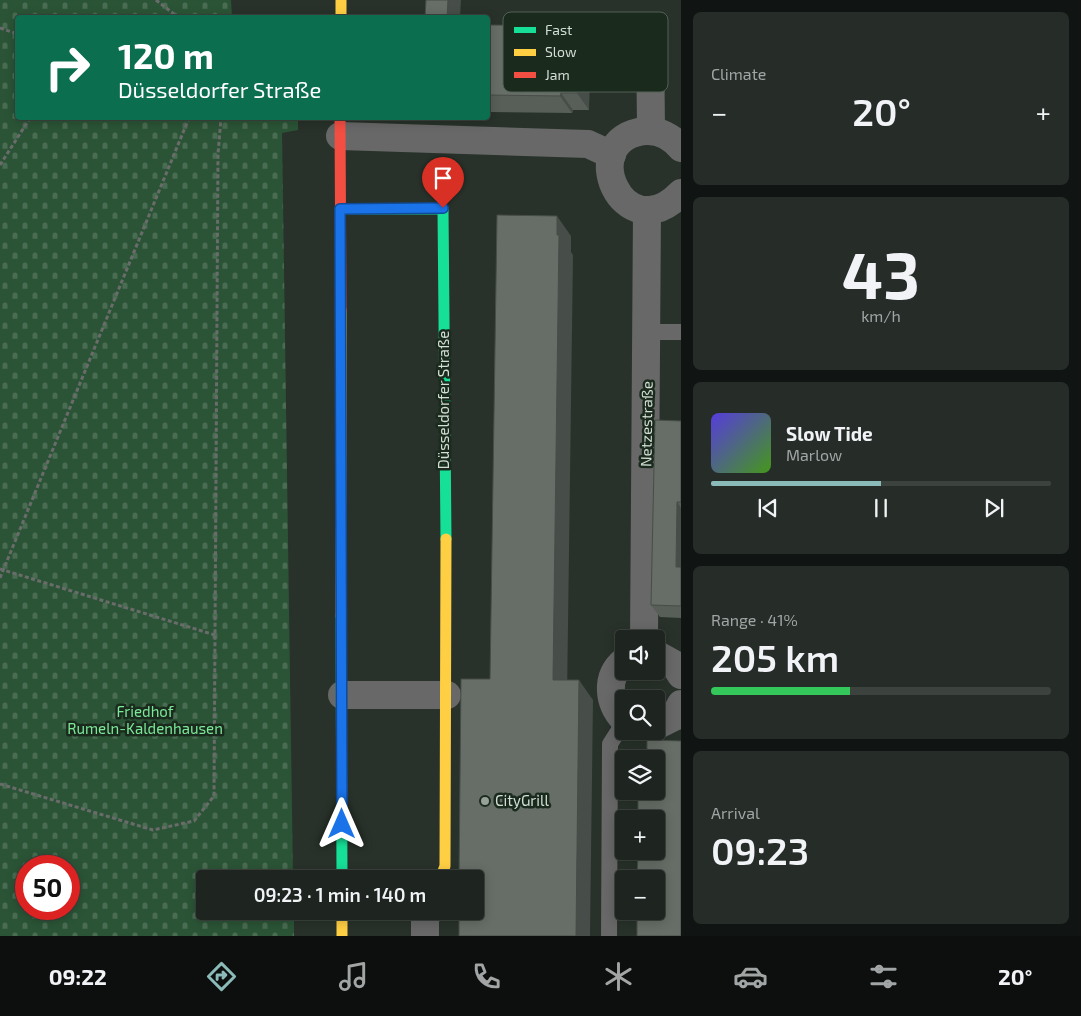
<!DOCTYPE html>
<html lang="en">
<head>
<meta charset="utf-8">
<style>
  body { margin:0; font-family:"Exo 2",sans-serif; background:#262d29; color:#f1f3f6; height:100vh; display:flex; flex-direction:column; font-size:19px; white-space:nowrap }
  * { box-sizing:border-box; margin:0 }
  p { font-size:16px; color:#a1a5a5 }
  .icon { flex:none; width:28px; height:28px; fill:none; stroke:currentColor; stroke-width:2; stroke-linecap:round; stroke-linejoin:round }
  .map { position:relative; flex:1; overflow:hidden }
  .sheet { display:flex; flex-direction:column; gap:12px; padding:12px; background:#101412; width:400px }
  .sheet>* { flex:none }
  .hud { position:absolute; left:15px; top:15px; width:475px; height:105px; border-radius:5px; box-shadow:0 2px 12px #0003,0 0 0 1px #3c423e; background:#0b6e4f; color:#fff; overflow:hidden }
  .tools { position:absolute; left:615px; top:630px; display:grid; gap:10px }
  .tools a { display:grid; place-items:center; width:50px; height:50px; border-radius:5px; background:#1e2520; box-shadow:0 2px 12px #0003,0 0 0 1px #3c423e; font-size:25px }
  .speed { position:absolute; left:15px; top:855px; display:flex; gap:10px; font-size:25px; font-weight:700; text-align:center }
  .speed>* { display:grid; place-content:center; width:65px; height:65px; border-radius:50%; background:#1e2520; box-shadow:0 2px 12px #0003,0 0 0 1px #3c423e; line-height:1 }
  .speed .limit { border:8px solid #d22; background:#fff; color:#111 }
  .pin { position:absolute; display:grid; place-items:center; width:42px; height:42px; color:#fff; margin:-51px -21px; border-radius:50% 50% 50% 0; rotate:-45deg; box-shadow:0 0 5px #0007 }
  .pin .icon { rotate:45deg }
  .me { position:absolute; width:55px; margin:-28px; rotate:0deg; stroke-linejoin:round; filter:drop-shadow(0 0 4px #0008) }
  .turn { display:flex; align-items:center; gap:18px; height:105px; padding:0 20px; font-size:22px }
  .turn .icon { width:65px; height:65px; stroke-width:2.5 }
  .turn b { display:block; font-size:35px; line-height:42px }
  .big { font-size:38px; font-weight:600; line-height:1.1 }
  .sheet .widget { flex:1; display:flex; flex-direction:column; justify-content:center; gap:8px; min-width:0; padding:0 18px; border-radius:8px; background:#262d29 }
  .sheet .dial { align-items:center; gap:0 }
  .dial b { font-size:65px; line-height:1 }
  .song { display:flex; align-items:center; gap:15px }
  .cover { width:60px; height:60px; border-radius:8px; background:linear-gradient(135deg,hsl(250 70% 55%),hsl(100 70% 35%)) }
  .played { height:5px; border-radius:2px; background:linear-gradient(90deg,#8bbbb9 50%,#3c423e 50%) }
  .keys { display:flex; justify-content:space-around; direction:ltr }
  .heat { display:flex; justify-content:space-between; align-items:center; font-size:28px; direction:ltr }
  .charge { height:8px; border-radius:4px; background:linear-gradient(90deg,#34c759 41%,#3c423e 0) }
  .trip { position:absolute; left:196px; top:870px; width:288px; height:50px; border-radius:5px; background:#1e2520; box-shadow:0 2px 12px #0003,0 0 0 1px #3c423e; font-weight:600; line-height:50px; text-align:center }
  .tab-bar { display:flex; height:80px; justify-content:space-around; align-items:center; background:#0c0f0d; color:#a1a5a5 }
  .tab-bar .icon { width:35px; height:35px }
  .tab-bar .selected { color:#8bbbb9 }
  .tab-bar b { font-size:22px; color:#f1f3f6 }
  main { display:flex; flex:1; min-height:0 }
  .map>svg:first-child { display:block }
  .cemetery { fill:url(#cemetery-stones); fill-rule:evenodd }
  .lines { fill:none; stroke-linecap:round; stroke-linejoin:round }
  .path { stroke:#6a6c6b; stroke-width:3; stroke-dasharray:4 2.5; stroke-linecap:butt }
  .lane { stroke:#676867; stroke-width:16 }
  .street { stroke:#676867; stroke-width:28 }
  .fast { stroke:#16e098; stroke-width:11 }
  .slow { stroke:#ffcf43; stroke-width:11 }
  .jam { stroke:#f24e42; stroke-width:11 }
  .wall { fill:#585f59 }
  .shaded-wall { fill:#474d48 }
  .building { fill:#666e67; stroke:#474d48 }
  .route-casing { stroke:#114b97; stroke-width:12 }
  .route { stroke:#1a73e8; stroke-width:9 }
  .poi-dot { fill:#97a199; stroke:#1a2b1e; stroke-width:2 }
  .labels { text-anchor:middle; stroke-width:5; stroke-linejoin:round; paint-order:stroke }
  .street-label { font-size:15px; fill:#d3ded5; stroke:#1a2b1e }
  .park-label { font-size:15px; fill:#7be998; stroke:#1a2b1e }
  .poi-label { font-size:15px; fill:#d3ded5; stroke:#1a2b1e; text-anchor:start }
  .key { fill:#1a2b1e; stroke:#526155; stroke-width:1 }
  .key-label { font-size:14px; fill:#d3ded5 }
</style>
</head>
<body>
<main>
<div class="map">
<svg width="681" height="936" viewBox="0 0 681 936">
  <defs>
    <pattern id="cemetery-stones" width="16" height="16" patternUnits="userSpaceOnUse" patternTransform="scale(1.25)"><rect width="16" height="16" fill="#2b5436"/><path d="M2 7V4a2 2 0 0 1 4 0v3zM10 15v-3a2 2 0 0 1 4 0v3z" fill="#496c52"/></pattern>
  </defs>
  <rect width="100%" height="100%" fill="#28312a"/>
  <path class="cemetery" d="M0 0H231L232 17 18 18V118H298V130L282 133 293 879H205V911H294V936H0ZM26 866H69V909H26Z"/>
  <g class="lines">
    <g class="path">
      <polyline points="156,0 179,18"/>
      <polyline points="0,28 18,34"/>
      <polyline points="0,165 30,118"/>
      <polyline points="0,569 215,635"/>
      <polyline points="0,578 189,118"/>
      <polyline points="0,784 153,830 194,821 214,796 218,154 221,118"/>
    </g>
    <g class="lane">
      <polyline points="648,332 681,332"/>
      <polyline points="609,936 610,744 624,722"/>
    </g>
    <g class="street">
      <polyline points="650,27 651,131"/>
      <polyline points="340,136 588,144 612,155"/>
      <path d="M681 148C672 137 659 130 645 131 574 138 623 253 681 193"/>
      <polyline points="644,639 647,210"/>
      <polyline points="656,654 674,664 681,675"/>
      <path d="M624 661C605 677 608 703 624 720"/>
      <polyline points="342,695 447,695"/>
      <polyline points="656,726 674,717 681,704"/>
      <polyline points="425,936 425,920 428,911"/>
    </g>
    <g class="fast">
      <polyline points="340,209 443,209 446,539"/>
      <polyline points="341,616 342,879"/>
    </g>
    <g class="slow">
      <polyline points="341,0 341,18"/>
      <polyline points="341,310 341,616"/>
      <polyline points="440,879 445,866 446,539"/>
      <polyline points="342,911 342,936"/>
    </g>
    <polyline class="jam" points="340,118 341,310"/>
  </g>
  <g class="wall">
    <polygon points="488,25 578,26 590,43 589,110 573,110 572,113 488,112"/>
    <polygon points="681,421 681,618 660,617 651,605"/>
  </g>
  <g class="shaded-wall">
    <polygon points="448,0 461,0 460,18 447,18"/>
    <polygon points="578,26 590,43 589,110 577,93"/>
    <polygon points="561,93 573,110 572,113 560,96"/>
    <polygon points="557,216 571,236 571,252 573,255 567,700 553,680"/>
    <polygon points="677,502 681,508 681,574 676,567"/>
    <polygon points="579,680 593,700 590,936 576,936"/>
  </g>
  <g class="building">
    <polygon points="426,0 448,0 447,18 425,18"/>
    <polygon points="488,25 578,26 577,93 561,93 560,96 488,95"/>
    <polygon points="497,215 557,216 557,235 559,235 553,680 579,680 576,936 459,936 459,911 475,911 475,879 459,879 461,679 490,679"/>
    <polygon points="655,420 681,421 681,502 677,502 676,567 681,567 681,606 651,605"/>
    <polygon points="647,740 681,741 681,936 637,936 637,911 656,911 656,879 637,879 638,851 656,851 656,819 638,819 638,791 656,791 656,759 639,759 639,753 647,753"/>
  </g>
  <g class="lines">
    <defs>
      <polyline id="route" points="342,824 340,209 443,208"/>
    </defs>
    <use href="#route" class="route-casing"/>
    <use href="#route" class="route"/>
  </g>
  <circle class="poi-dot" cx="485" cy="801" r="5"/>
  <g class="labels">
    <g class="street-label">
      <text transform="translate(444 400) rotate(-90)" y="5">Düsseldorfer Straße</text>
      <text transform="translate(647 424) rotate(-89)" y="5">Netzestraße</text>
    </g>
    <g class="park-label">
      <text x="145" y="717">Friedhof<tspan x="145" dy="17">Rumeln-Kaldenhausen</tspan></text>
    </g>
    <g class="poi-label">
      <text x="495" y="806">CityGrill</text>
    </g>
  </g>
  <rect x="503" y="12" width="165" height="80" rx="8" class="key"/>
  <rect x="514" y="27" width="22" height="6" fill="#16e098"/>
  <rect x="514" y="49" width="22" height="7" fill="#ffcf43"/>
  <rect x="514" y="72" width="22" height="6" fill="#f24e42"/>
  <g class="key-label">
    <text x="545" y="35">Fast</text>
    <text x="545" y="57">Slow</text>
    <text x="545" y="80">Jam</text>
  </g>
</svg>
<div class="tools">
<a><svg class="icon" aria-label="sound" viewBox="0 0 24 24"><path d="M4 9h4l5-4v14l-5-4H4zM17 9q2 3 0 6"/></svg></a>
<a><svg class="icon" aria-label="search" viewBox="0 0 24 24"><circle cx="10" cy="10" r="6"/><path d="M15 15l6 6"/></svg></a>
<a><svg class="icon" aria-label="layers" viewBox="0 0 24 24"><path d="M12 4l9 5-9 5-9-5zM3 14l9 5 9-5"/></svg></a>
<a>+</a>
<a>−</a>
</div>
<div class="speed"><div class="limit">50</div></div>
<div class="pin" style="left:443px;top:208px;background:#d93025"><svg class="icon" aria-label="arrive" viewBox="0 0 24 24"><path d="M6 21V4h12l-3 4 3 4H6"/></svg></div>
<svg class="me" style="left:342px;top:824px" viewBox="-20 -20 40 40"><path d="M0-17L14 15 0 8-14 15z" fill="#1a73e8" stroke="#fff" stroke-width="4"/></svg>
<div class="trip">09:23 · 1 min · 140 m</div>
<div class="hud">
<div class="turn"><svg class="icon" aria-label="right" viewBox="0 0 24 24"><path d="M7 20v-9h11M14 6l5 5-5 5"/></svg><div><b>120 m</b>Düsseldorfer Straße</div></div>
</div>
</div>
<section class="sheet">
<div class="widget"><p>Climate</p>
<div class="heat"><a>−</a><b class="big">20°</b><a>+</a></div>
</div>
<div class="widget dial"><b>43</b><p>km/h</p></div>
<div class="widget">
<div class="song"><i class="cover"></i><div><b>Slow Tide</b><p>Marlow</p></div></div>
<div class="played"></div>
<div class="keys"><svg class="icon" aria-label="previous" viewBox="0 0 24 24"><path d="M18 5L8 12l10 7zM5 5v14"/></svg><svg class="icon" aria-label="pause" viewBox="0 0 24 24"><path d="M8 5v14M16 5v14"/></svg><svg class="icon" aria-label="next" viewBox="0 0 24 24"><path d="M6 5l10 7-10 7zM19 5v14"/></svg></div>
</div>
<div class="widget"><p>Range · 41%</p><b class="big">205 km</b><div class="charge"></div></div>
<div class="widget"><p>Arrival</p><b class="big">09:23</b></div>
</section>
</main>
<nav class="tab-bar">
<b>09:22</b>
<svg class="icon selected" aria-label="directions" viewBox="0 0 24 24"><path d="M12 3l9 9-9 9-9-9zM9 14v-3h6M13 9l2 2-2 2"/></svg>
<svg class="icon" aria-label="music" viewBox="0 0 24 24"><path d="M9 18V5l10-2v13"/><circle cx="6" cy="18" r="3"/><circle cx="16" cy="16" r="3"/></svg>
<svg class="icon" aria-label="phone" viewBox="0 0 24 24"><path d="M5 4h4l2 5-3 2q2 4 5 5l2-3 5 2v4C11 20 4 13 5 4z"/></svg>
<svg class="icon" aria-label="climate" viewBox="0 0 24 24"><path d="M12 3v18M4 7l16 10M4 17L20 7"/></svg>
<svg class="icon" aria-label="car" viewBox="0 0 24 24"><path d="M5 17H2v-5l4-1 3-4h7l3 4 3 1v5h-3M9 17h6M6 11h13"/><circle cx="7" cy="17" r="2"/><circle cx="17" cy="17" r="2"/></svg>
<svg class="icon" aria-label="filters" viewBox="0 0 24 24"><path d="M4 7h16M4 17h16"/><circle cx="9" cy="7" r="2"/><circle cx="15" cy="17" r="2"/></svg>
<b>20°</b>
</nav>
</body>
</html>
